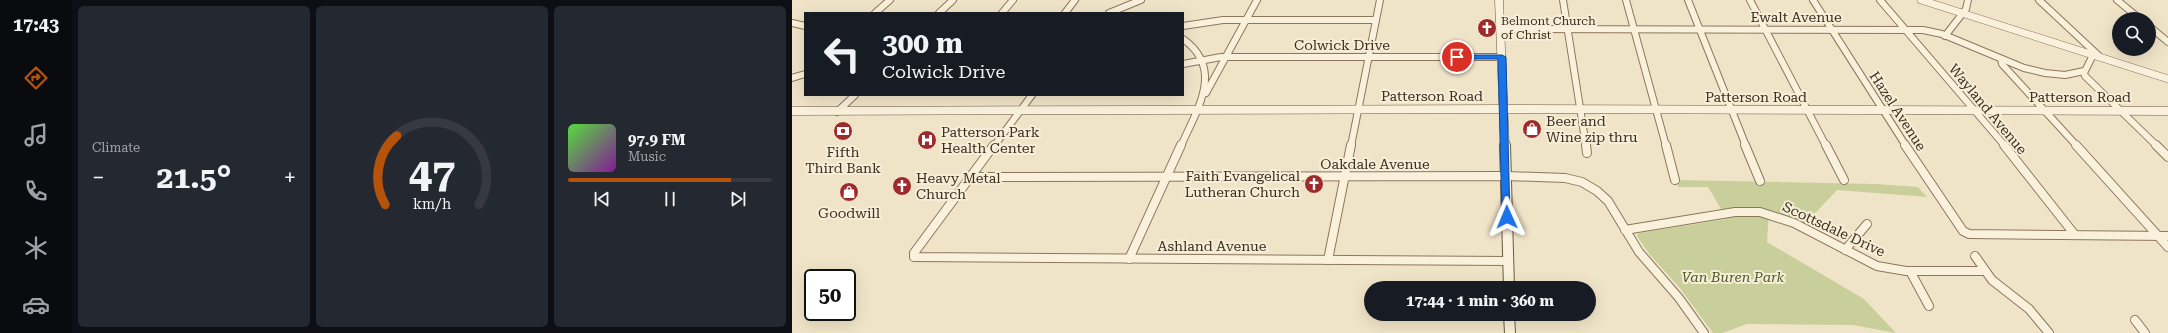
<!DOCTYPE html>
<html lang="en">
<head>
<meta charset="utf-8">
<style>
  body { margin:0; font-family:"Roboto Serif",serif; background:#242831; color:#f1f3f6; height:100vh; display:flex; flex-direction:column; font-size:15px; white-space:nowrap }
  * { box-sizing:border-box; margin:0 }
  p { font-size:13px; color:#9ea1a6 }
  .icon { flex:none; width:22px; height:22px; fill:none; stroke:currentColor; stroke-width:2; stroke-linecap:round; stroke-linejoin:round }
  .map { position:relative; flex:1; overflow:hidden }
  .details { display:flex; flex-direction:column; gap:6px; padding:6px; background:#0d0f14; width:720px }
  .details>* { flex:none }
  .top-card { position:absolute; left:12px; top:12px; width:380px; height:84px; border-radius:0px; box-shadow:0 4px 16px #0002; background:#171b24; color:#f1f3f6; overflow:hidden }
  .tools { position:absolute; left:1320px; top:12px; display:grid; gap:8px }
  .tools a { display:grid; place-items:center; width:44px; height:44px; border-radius:50%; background:#171b24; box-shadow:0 4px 16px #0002; font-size:20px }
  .speed { position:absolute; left:12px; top:269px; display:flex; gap:8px; font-size:20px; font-weight:700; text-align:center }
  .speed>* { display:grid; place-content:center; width:52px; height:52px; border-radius:50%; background:#171b24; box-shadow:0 4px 16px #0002; line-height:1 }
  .speed .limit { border:2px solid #111; border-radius:6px; background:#fff; color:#111 }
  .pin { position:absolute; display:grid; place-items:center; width:34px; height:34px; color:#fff; margin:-17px; border:2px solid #fff; border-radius:50%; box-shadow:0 1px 4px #0007 }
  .me { position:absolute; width:44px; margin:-22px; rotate:359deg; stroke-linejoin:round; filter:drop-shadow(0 0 3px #0008) }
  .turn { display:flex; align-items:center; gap:14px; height:84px; padding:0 12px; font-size:18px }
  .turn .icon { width:52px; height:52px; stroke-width:2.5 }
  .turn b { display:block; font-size:28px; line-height:34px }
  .big { font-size:30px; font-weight:700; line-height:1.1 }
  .details .card { flex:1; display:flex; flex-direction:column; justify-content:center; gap:6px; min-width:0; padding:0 14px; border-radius:6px; background:#242831 }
  .details .dial { align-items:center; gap:0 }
  .dial svg { height:104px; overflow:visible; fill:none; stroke:#363941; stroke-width:7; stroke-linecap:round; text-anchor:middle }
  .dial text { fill:#f1f3f6; stroke:none }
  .song { display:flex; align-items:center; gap:12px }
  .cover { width:48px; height:48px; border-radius:6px; background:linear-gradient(135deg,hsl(110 70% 55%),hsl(290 70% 35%)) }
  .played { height:4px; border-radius:2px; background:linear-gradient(90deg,#b45309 80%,#363941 80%) }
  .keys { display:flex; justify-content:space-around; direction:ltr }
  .heat { display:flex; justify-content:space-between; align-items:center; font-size:22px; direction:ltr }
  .details .tiles { flex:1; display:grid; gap:6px; grid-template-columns:repeat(3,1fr) }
  .trip { position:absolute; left:572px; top:281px; width:232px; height:40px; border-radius:20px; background:#171b24; box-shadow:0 4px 16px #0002; font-weight:700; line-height:40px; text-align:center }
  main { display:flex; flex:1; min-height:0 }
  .dock { display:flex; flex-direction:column; width:72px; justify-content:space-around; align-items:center; background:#090b0e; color:#9ea1a6 }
  .dock .icon { width:28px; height:28px }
  .dock .current { color:#b45309 }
  .dock b { font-size:18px; color:#f1f3f6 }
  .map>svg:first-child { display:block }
  .green { fill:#c9cf9b }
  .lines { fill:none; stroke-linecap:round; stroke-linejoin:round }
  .minor-far1-casing { stroke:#8d765c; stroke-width:8 }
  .minor-casing { stroke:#8d765c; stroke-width:10 }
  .tertiary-casing { stroke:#8d765c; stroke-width:8 }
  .secondary-far1-casing { stroke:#6f573f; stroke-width:9 }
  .secondary-casing { stroke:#6f573f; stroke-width:12 }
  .minor-far1 { stroke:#faf1dc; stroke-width:6 }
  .minor { stroke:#faf1dc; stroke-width:8 }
  .tertiary { stroke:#faf1dc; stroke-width:7 }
  .secondary-far1 { stroke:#faf1dc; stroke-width:8 }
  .secondary { stroke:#faf1dc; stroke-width:10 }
  .route { fill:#1a73e8; stroke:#114b97 }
  .labels { text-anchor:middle; stroke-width:4; stroke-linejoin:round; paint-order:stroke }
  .far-poi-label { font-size:12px; fill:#3d2e20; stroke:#f7eed8; text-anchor:start }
  .street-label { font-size:14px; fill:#3d2e20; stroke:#f7eed8 }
  .poi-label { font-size:14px; fill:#3d2e20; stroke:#f7eed8; text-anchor:start }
  .park-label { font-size:14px; font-style:italic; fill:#4d5a26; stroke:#f7eed8 }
</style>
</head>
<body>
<main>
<nav class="dock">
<b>17:43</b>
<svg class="icon current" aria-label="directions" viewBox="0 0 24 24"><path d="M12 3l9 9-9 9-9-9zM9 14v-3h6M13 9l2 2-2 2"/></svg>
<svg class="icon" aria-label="music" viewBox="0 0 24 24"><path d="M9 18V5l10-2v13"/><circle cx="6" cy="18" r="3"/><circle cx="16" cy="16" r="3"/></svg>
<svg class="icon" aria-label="phone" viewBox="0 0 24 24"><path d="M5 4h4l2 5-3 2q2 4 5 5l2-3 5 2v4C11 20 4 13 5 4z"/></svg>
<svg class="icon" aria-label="climate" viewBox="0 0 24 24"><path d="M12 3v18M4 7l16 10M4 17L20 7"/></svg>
<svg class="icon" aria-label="car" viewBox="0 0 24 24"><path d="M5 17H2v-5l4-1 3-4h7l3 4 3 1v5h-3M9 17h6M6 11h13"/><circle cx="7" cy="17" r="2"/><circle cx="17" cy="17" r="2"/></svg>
</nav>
<section class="details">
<div class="tiles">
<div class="card"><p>Climate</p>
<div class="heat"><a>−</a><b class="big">21.5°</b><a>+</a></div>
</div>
<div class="card dial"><svg viewBox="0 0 100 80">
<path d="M14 69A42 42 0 1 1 86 69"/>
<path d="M14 69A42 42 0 0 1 23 16" stroke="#b45309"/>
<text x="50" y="56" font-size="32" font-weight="700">47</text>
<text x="50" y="72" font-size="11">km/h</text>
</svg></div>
<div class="card">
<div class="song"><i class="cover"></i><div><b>97.9 FM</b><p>Music</p></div></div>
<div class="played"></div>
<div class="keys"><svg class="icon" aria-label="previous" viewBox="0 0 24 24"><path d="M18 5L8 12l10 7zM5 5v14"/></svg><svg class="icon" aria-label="pause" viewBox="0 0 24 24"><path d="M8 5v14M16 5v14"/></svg><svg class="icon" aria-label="next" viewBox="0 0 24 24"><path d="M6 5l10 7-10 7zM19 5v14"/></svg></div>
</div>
</div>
</section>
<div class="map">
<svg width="1376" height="333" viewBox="0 0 1376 333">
  <rect width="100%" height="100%" fill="#f0e4c8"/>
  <polygon class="green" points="885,180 1084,184 1126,187 1135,197 1045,190 1012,225 994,216 977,211 975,242 1072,299 1104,333 1061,325 955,324 930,333 921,333 887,287 858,255 845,236 847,233 935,219 916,187 886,187"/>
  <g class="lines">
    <defs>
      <g id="minor-far1">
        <polyline points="771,0 794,146"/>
        <polyline points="834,0 874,146"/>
        <polyline points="896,0 954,146"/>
        <polyline points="958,0 1034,146"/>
        <polyline points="1021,0 1114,146"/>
        <polyline points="1088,0 1213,146"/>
        <polyline points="1247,0 1307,56"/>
        <polyline points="1325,0 1348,19"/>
        <polyline points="83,13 98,0"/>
        <polyline points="147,13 161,0"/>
        <polyline points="210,13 221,0"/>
        <polyline points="273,13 283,0"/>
        <polyline points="317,13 349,0"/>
        <polyline points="0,23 13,26"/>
        <polyline points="391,26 431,20 584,20"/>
        <polyline points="1357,26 1376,42"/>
        <polyline points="708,29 1131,30 1150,34 1232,68 1253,73 1273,75 1292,71"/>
        <polyline points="1153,36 1174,9 1176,0"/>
        <polyline points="1301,55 1292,73 1293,76 1365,146"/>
        <polyline points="1209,59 1210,64 1285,146"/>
        <polyline points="391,64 429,57 710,57"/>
        <polyline points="0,78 13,74"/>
        <polyline points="414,93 465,0"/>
        <polyline points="45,112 63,95"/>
        <polyline points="202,146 240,95"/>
        <path d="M389 146C405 109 433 69 391 39"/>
        <polyline points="559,146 588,0"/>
      </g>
      <g id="minor">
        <polyline points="202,145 122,253 122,257 716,261"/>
        <polyline points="794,145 795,153"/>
        <polyline points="874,145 883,180"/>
        <polyline points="953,145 968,181"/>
        <polyline points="1034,145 1052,180"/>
        <polyline points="1113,145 1171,231 1177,234 1376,236"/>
        <polyline points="1212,145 1283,235"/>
        <polyline points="1284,145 1376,247"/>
        <polyline points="1364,145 1376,157"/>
        <polyline points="179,177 714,176 773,178 790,182 805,191 816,201 847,252 887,298 912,333"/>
        <polyline points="833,230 943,212 968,212 1002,223 1085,266 1114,271 1193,271"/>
        <polyline points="1053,250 1075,224"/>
        <polyline points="1183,256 1200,280 1237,309 1257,333"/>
        <polyline points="337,259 389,145"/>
        <polyline points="536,260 559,145"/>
        <polyline points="1118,271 1137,306"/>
        <polyline points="1343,320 1353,333"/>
      </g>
      <polyline id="tertiary" points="1129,0 1376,79"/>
      <g id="secondary-far1">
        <polyline points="707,0 713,146"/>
        <polyline points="0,111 712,109 1376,111"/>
      </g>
      <g id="secondary">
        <polyline points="713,145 717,288"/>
        <polyline points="717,314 718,333"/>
      </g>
    </defs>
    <use href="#minor-far1" class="minor-far1-casing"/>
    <use href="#minor" class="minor-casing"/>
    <use href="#tertiary" class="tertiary-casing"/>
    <use href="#secondary-far1" class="secondary-far1-casing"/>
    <use href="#secondary" class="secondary-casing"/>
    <use href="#minor-far1" class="minor-far1"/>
    <use href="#minor" class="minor"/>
    <use href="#tertiary" class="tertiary"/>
    <use href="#secondary-far1" class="secondary-far1"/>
    <use href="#secondary" class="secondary"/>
  </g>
  <polygon class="route" points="663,55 710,55 714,57 718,219 715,220 710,217 706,59 665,59 663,58"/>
  <defs>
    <symbol id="church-disc" viewBox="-11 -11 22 22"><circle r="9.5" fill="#9e2a2b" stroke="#f7eed8"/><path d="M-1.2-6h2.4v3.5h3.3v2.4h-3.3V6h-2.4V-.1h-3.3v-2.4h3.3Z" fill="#fff"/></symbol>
    <symbol id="shop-disc" viewBox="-11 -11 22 22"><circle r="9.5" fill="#9e2a2b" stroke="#f7eed8"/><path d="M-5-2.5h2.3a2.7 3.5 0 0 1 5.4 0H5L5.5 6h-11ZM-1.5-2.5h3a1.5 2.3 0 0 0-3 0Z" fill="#fff"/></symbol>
    <symbol id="bank-disc" viewBox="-11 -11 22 22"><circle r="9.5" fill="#9e2a2b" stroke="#f7eed8"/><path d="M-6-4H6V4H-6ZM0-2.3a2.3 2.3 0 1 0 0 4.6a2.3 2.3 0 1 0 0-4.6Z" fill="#fff"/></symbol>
    <symbol id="hospital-disc" viewBox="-11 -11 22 22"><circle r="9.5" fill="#9e2a2b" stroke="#f7eed8"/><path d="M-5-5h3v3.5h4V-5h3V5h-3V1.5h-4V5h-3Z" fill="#fff"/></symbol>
  </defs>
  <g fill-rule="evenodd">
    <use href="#church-disc" x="684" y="17" width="22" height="22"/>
    <use href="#shop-disc" x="729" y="118" width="22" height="22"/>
    <use href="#bank-disc" x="40" y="120" width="22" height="22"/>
    <use href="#hospital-disc" x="124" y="129" width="22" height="22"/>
    <use href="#church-disc" x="511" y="173" width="22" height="22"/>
    <use href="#church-disc" x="99" y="175" width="22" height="22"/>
    <use href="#shop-disc" x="46" y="181" width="22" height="22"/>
  </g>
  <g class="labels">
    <g class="far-poi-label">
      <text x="709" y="25">Belmont Church<tspan x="709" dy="14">of Christ</tspan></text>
    </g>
    <g class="street-label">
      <text x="1004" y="22">Ewalt Avenue</text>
      <text x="550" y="50">Colwick Drive</text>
      <text x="640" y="101">Patterson Road</text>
      <text x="964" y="102">Patterson Road</text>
      <text x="1288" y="102">Patterson Road</text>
      <text transform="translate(1196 109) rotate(50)" y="5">Wayland Avenue</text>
      <text transform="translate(1106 111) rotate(57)" y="5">Hazel Avenue</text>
      <text x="583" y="169">Oakdale Avenue</text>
      <text transform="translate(1042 229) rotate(25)" y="5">Scottsdale Drive</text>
      <text x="420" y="251">Ashland Avenue</text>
    </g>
    <g class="poi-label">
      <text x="754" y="126">Beer and<tspan x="754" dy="16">Wine zip thru</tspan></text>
      <text x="149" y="137">Patterson Park<tspan x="149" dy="16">Health Center</tspan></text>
      <text x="51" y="157" text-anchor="middle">Fifth<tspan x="51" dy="16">Third Bank</tspan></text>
      <text x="508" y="181" text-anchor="end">Faith Evangelical<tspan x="508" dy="16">Lutheran Church</tspan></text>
      <text x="124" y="183">Heavy Metal<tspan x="124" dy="16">Church</tspan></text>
      <text x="57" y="218" text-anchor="middle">Goodwill</text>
    </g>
    <g class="park-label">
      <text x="941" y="282">Van Buren Park</text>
    </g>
  </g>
</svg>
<div class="tools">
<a><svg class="icon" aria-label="search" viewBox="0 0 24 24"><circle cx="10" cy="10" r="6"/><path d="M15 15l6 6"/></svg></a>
</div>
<div class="speed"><div class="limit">50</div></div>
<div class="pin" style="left:665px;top:57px;background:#d93025"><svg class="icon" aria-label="arrive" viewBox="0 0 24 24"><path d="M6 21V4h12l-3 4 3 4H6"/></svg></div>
<svg class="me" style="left:715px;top:217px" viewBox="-20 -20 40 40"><path d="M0-17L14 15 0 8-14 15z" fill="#1a73e8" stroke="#fff" stroke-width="4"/></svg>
<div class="trip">17:44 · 1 min · 360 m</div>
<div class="top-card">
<div class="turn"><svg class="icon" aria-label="left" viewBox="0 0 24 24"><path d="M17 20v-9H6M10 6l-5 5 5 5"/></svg><div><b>300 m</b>Colwick Drive</div></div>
</div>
</div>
</main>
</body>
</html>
